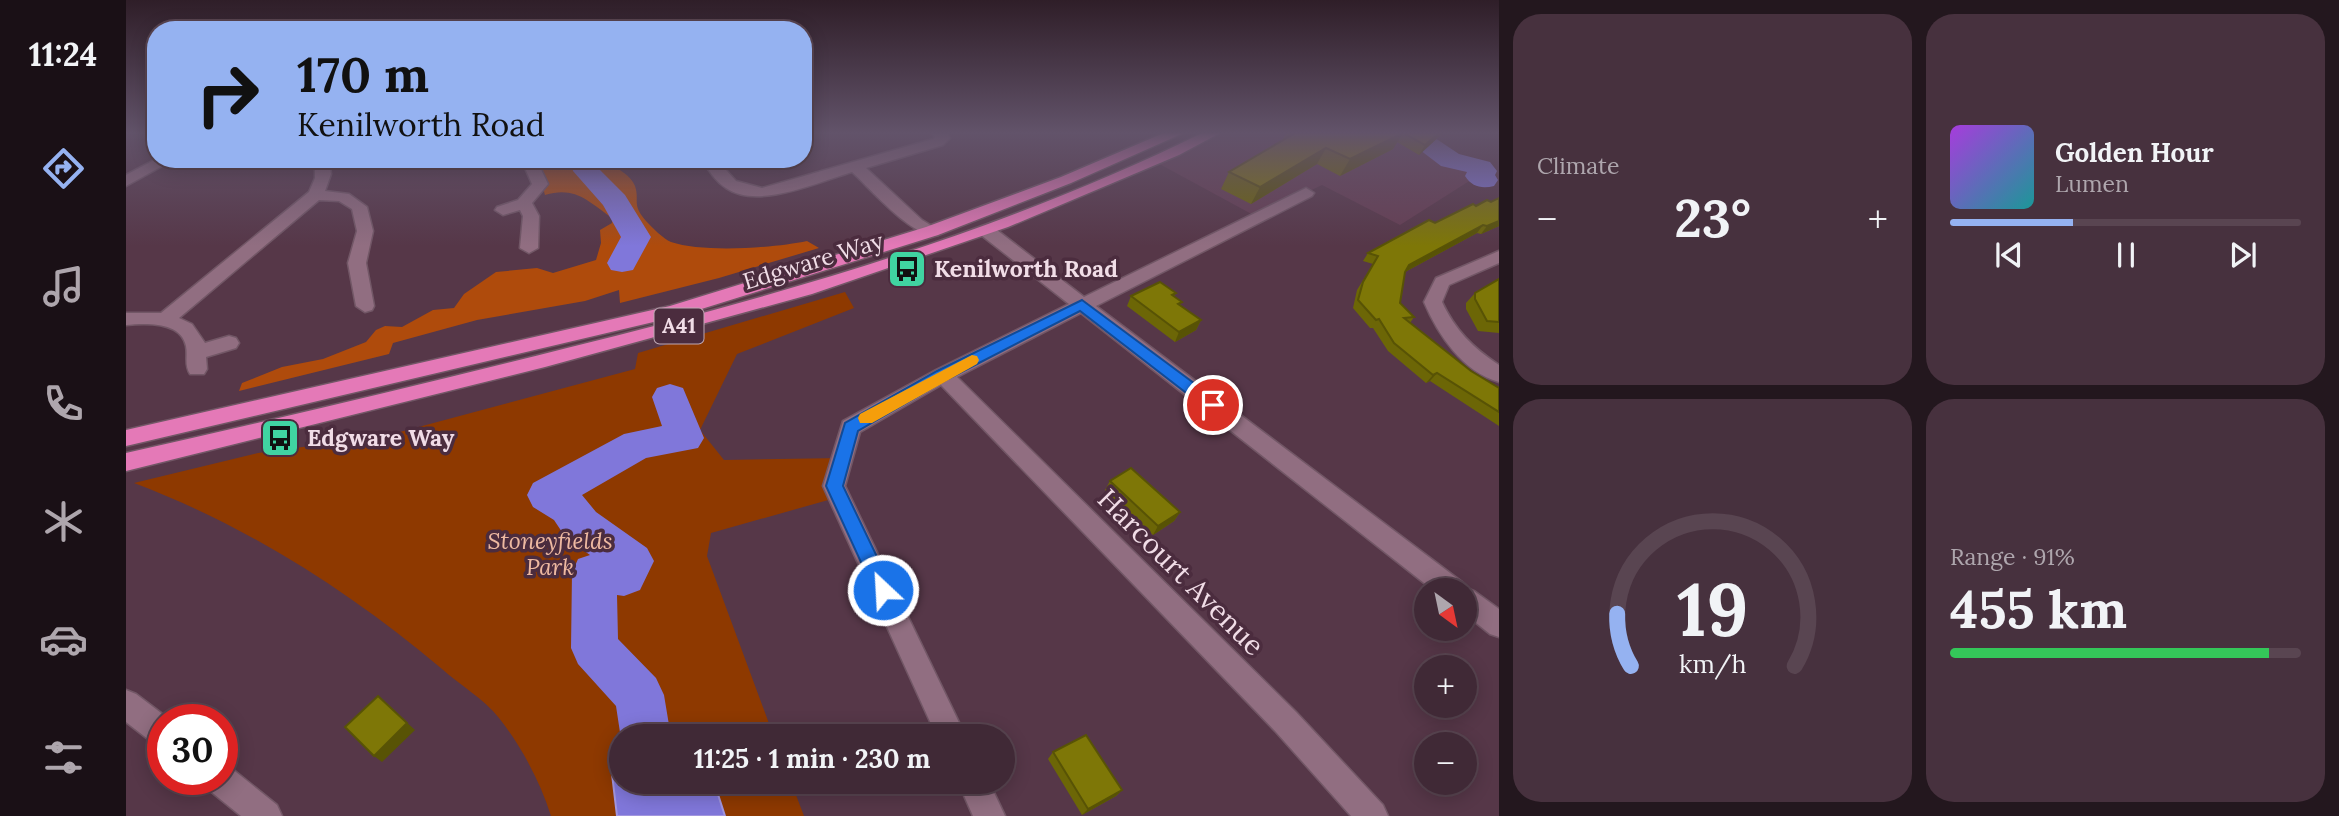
<!DOCTYPE html>
<html lang="en">
<head>
<meta charset="utf-8">
<style>
  body { margin:0; font-family:Lora,serif; background:#47313e; color:#f1f3f6; height:100vh; display:flex; flex-direction:column; font-size:26px; white-space:nowrap }
  * { box-sizing:border-box; margin:0 }
  p { font-size:23px; color:#aea6ad }
  .icon { flex:none; width:38px; height:38px; fill:none; stroke:currentColor; stroke-width:2; stroke-linecap:round; stroke-linejoin:round }
  .map { position:relative; flex:1; overflow:hidden }
  .drawer { display:flex; flex-direction:column; gap:14px; padding:14px; background:#23171e; width:840px }
  .drawer>* { flex:none }
  .banner { position:absolute; left:21px; top:21px; width:665px; height:147px; border-radius:28px; box-shadow:0 4px 18px #0003,0 0 0 2px #594551; background:#95b2f1; color:#111; overflow:hidden }
  .needle { width:46px; rotate:147deg }
  .fabs { position:absolute; left:1288px; top:578px; display:grid; gap:14px }
  .fabs a { display:grid; place-items:center; width:63px; height:63px; border-radius:50%; background:#402936; box-shadow:0 4px 18px #0003,0 0 0 2px #594551; font-size:35px }
  .speed { position:absolute; left:21px; top:704px; display:flex; gap:14px; font-size:35px; font-weight:700; text-align:center }
  .speed>* { display:grid; place-content:center; width:91px; height:91px; border-radius:50%; background:#402936; box-shadow:0 4px 18px #0003,0 0 0 2px #594551; line-height:1 }
  .speed .limit { border:10px solid #d22; background:#fff; color:#111 }
  .pin { position:absolute; display:grid; place-items:center; width:60px; height:60px; color:#fff; margin:-30px; border:4px solid #fff; border-radius:50%; box-shadow:0 2px 7px #0007 }
  .me { position:absolute; width:77px; margin:-38px; rotate:335deg; stroke-linejoin:round; filter:drop-shadow(0 0 5px #0008) }
  .turn { display:flex; align-items:center; gap:24px; height:147px; padding:0 35px; font-size:32px }
  .turn .icon { width:91px; height:91px; stroke-width:2.5 }
  .turn b { display:block; font-size:49px; line-height:60px }
  .big { font-size:52px; font-weight:700; line-height:1.1 }
  .drawer .tile { flex:1; display:flex; flex-direction:column; justify-content:center; gap:10px; min-width:0; padding:0 24px; border-radius:28px; background:#47313e }
  .drawer .dial { align-items:center; gap:0 }
  .dial svg { height:182px; overflow:visible; fill:none; stroke:#594551; stroke-width:7; stroke-linecap:round; text-anchor:middle }
  .dial text { fill:#f1f3f6; stroke:none }
  .song { display:flex; align-items:center; gap:21px }
  .cover { width:84px; height:84px; border-radius:10px; background:linear-gradient(135deg,hsl(280 70% 55%),hsl(180 70% 35%)) }
  .played { height:7px; border-radius:4px; background:linear-gradient(90deg,#95b2f1 35%,#594551 35%) }
  .keys { display:flex; justify-content:space-around; direction:ltr }
  .heat { display:flex; justify-content:space-between; align-items:center; font-size:38px; direction:ltr }
  .charge { height:10px; border-radius:5px; background:linear-gradient(90deg,#34c759 91%,#594551 0) }
  .drawer .tiles { flex:1; display:grid; gap:14px; grid-template-columns:repeat(2,1fr) }
  .trip { position:absolute; left:483px; top:724px; width:406px; height:70px; border-radius:35px; background:#402936; box-shadow:0 4px 18px #0003,0 0 0 2px #594551; font-weight:700; line-height:70px; text-align:center }
  main { display:flex; flex:1; min-height:0 }
  .menu { display:flex; flex-direction:column; width:126px; justify-content:space-around; align-items:center; background:#1a1016; color:#aea6ad }
  .menu .icon { width:49px; height:49px }
  .menu .current { color:#95b2f1 }
  .menu b { font-size:32px; color:#f1f3f6 }
  .map>svg:first-child { display:block }
  .built { fill:#653e53 }
  .green { fill:#8e3900 }
  .forest { fill:#af4b0c }
  .water { fill:#8077da; stroke:#a296de; stroke-width:2 }
  .lines { fill:none; stroke-linecap:round; stroke-linejoin:round }
  .river { fill:#8077da; fill-rule:evenodd }
  .minor-casing { stroke:#725766; stroke-width:3 }
  .highway-casing { stroke:#725766; stroke-width:3 }
  .minor { fill:#916e81; fill-rule:evenodd }
  .highway { fill:#e479b7; fill-rule:evenodd }
  .wall { fill:#6c6606 }
  .shaded-wall { fill:#585305 }
  .building { fill:#7e7707; stroke:#585305; stroke-width:2 }
  .route { fill:#1a73e8; stroke:#114b97; stroke-width:2 }
  .slow { fill:#f59e0b }
  .labels { text-anchor:middle; stroke-width:7; stroke-linejoin:round; paint-order:stroke }
  .shield { fill:#4b2c3e; stroke:#bfa8b4; stroke-width:2 }
  .shield-label { font-size:21px; font-weight:bold; fill:#f1dde7 }
  .street-label { font-size:23px; fill:#f1dde7; stroke:#4b2c3e }
  .poi-label { font-size:23px; font-weight:bold; fill:#f1dde7; stroke:#4b2c3e; text-anchor:start }
  .park-label { font-size:23px; font-style:italic; fill:#eeb9a1; stroke:#4b2c3e }
  .near-street-label { font-size:28px; fill:#f1dde7; stroke:#4b2c3e }
</style>
</head>
<body>
<main>
<nav class="menu">
<b>11:24</b>
<svg class="icon current" aria-label="directions" viewBox="0 0 24 24"><path d="M12 3l9 9-9 9-9-9zM9 14v-3h6M13 9l2 2-2 2"/></svg>
<svg class="icon" aria-label="music" viewBox="0 0 24 24"><path d="M9 18V5l10-2v13"/><circle cx="6" cy="18" r="3"/><circle cx="16" cy="16" r="3"/></svg>
<svg class="icon" aria-label="phone" viewBox="0 0 24 24"><path d="M5 4h4l2 5-3 2q2 4 5 5l2-3 5 2v4C11 20 4 13 5 4z"/></svg>
<svg class="icon" aria-label="climate" viewBox="0 0 24 24"><path d="M12 3v18M4 7l16 10M4 17L20 7"/></svg>
<svg class="icon" aria-label="car" viewBox="0 0 24 24"><path d="M5 17H2v-5l4-1 3-4h7l3 4 3 1v5h-3M9 17h6M6 11h13"/><circle cx="7" cy="17" r="2"/><circle cx="17" cy="17" r="2"/></svg>
<svg class="icon" aria-label="filters" viewBox="0 0 24 24"><path d="M4 7h16M4 17h16"/><circle cx="9" cy="7" r="2"/><circle cx="15" cy="17" r="2"/></svg>
</nav>
<div class="map">
<svg width="1373" height="816" viewBox="0 0 1373 816">
  <rect width="100%" height="100%" fill="#563748"/>
  <polygon class="built" points="1089,132 1259,132 1356,173 1274,225 1196,185 1131,217 1026,160"/>
  <path class="green" d="M719 292 728 308 611 354 574 430 598 460 717 458 713 497 585 533 581 556 648 737H495V782H665L678 816H425C414 781 395 746 373 718 358 699 334 685 316 669 224 592 122 526 8 483L132 453 259 436 509 369 512 353Z"/>
  <path class="forest" d="M414 159H481L480 161C489 167 505 175 509 186 514 201 505 204 520 221 526 227 537 239 545 242 577 253 648 248 681 241L693 248 593 278 494 303 493 290 459 301 351 320 267 343 263 354 113 391 116 383 156 367 197 359 240 342 250 330 259 326 276 327 307 310 328 308 338 294 370 272 411 268 427 273 470 260 475 243 474 230 486 223V218C462 201 449 186 419 195L411 168Z"/>
  <polygon class="water" points="495,756 495,782 588,782 599,816 491,816 484,757"/>
  <g class="lines">
    <g class="river">
      <path d="M1261 132H1294L1312 140 1333 154 1364 162 1371 171 1369 175 1372 180 1368 186C1356 189 1346 187 1339 176L1341 172 1315 166 1294 150 1264 137Z"/>
      <polygon points="445,159 471,159 473,169 499,195 525,237 507,270 496,272 485,270 481,263 495,237 477,205 447,171"/>
      <polygon points="544,384 557,388 578,438 572,448 520,458 456,495 470,512 521,548 528,561 514,590 498,596 491,595 492,639 530,678 538,695 545,737 495,737 495,739 490,706 452,664 445,648 446,573 452,559 464,555 440,538 428,520 407,507 401,495 407,483 498,434 536,426 526,397 531,388"/>
    </g>
    <defs>
      <g id="minor">
        <path d="M805 132H820L824 138 817 145 740 168 796 220 814 231 812 235C788 240 744 188 726 172 692 182 632 210 600 188 589 181 582 169 575 159H590L610 181 636 188 807 139 809 137Z"/>
        <polygon points="30,159 49,159 0,186 0,175"/>
        <path d="M189 159H203L205 174 199 191 223 194 241 207 247 231 240 263 248 306 246 310 239 312 230 306 222 263 231 231 226 209 213 201 193 200 53 318 66 324 79 343 103 336 110 338 113 343 110 348 80 357 81 369 78 374H64C58 365 62 356 60 346 55 321 19 323 0 325V313H35L183 192 189 178Z"/>
        <polygon points="395,159 410,159 422,184 406,203 413,216 412,248 403,253 394,248 397,216 394,210 377,215 369,210 371,207 392,200 406,184"/>
        <polygon points="1180,188 1188,193 1186,196 970,306 1336,582 1339,587 1348,591 1373,609 1373,637 1364,634 1339,614 1339,590 1307,590 955,313 831,377 1170,712 1257,805 1262,816 1225,816 1150,732 815,385 734,432 719,486 840,737 811,737 697,486 717,421 810,370 943,304 855,235 853,231 855,227 867,227 958,297"/>
        <path d="M1373 251V263L1323 285 1316 302C1329 330 1347 348 1373 365V382C1337 372 1312 335 1298 302L1310 278Z"/>
        <polygon points="0,690 10,694 43,719 37,719 37,747 27,743 0,722"/>
        <polygon points="96,765 105,768 151,805 156,816 115,816 83,790 79,779 96,779"/>
        <polygon points="832,782 863,782 879,816 847,816"/>
      </g>
      <g id="highway">
        <polygon points="1040,132 1060,132 945,183 812,235 553,316 0,446 0,430 544,306 800,227 935,177"/>
        <path d="M1078 132H1096L1053 155 882 227 686 294 419 367 0 471V453C147 420 294 385 441 348 658 294 876 232 1078 132Z"/>
      </g>
    </defs>
    <use href="#minor" class="minor-casing"/>
    <use href="#highway" class="highway-casing"/>
    <use href="#minor" class="minor"/>
    <use href="#highway" class="highway"/>
  </g>
  <g class="wall">
    <polygon points="1161,132 1318,132 1293,155 1271,142 1267,149 1214,176 1191,164 1125,204 1095,189 1103,172 1156,141"/>
    <polygon points="1373,198 1373,226 1355,234 1351,233 1279,272 1274,303 1288,317 1284,323 1345,371 1373,388 1373,426 1304,381 1300,383 1262,351 1247,328 1244,328 1227,308 1231,290 1247,264 1237,261 1242,253 1350,206 1365,202"/>
    <polygon points="1373,279 1373,333 1352,331 1340,309 1340,303 1349,293"/>
    <polygon points="1050,293 1048,296 1054,306 1075,320 1070,330 1049,342 1001,306 1005,296"/>
    <polygon points="984,481 1054,512 1048,521 1027,535 979,490"/>
    <polygon points="927,752 996,790 990,796 956,815 922,759"/>
  </g>
  <g class="shaded-wall">
    <polygon points="1314,132 1318,132 1293,155 1299,145"/>
    <polygon points="1277,133 1267,149 1214,176 1224,159"/>
    <polygon points="1200,148 1191,164 1125,204 1134,187"/>
    <polygon points="1373,221 1373,226 1355,234 1361,226"/>
    <polygon points="1357,225 1351,233 1277,273 1283,265"/>
    <polygon points="1075,320 1070,330 1049,342 1053,332"/>
    <polygon points="1311,373 1304,381 1300,383 1307,375"/>
    <polygon points="1054,512 1048,521 1027,535 1032,526"/>
    <polygon points="252,696 289,730 256,762 248,756"/>
    <polygon points="996,790 990,796 956,815 962,809"/>
  </g>
  <g class="building">
    <polygon points="1166,132 1275,132 1277,133 1224,159 1200,148 1134,187 1103,172 1169,133"/>
    <polygon points="1276,132 1314,132 1299,145"/>
    <polygon points="1373,198 1373,221 1361,226 1357,225 1283,265 1279,272 1274,303 1288,317 1278,318 1345,371 1373,388 1373,412 1311,373 1307,375 1268,343 1253,319 1250,320 1232,300 1237,282 1252,256 1242,253 1303,220 1309,223 1347,204 1350,206 1361,200 1365,202"/>
    <polygon points="1373,279 1373,322 1361,321 1349,299 1349,293"/>
    <polygon points="1034,282 1050,293 1046,295 1056,302 1052,304 1075,320 1053,332 1005,296"/>
    <polygon points="1005,468 1054,512 1032,526 984,481"/>
    <polygon points="252,696 281,723 248,756 219,727"/>
    <polygon points="960,735 996,790 962,809 927,752"/>
  </g>
  <linearGradient id="sky" x2="0" y2="1"><stop stop-color="#2f1e28"/><stop offset="0.54" stop-color="#62536a"/><stop offset="1" stop-color="#62536a" stop-opacity="0"/></linearGradient>
  <rect width="1373" height="246" fill="url(#sky)"/>
  <polygon class="route" points="956,300 1092,401 1095,405 1092,409 1081,409 954,311 822,379 732,431 717,486 767,590 764,597 757,599 751,597 700,486 719,423 811,371"/>
  <polygon class="slow" points="846,355 851,356 853,360 851,364 746,423 734,423 732,418 734,414"/>
  <defs>
    <symbol id="bus-square" viewBox="-11 -11 22 22"><rect x="-9" y="-9" width="18" height="18" rx="4" fill="#40d4a1" stroke="#4b2c3e"/><path d="M-5-6H5V4H4V6H2V4H-2V6H-4V4H-5ZM-3.5-4V0h7V-4ZM-3.5 1.2v1.5H-2V1.2ZM2 1.2v1.5H3.5V1.2Z" fill="#111"/></symbol>
  </defs>
  <g fill-rule="evenodd">
    <use href="#bus-square" x="759" y="247" width="44" height="44"/>
    <use href="#bus-square" x="132" y="416" width="44" height="44"/>
  </g>
  <g class="labels">
    <rect class="shield" x="528.5" y="308.5" width="49" height="35" rx="5"/>
    <g class="shield-label">
      <text x="553" y="333">A41</text>
    </g>
    <g class="street-label">
      <text transform="translate(687 261) rotate(-17)" y="8">Edgware Way</text>
    </g>
    <g class="poi-label">
      <text x="808" y="277">Kenilworth Road</text>
      <text x="181" y="446">Edgware Way</text>
    </g>
    <g class="park-label">
      <text x="424" y="549">Stoneyfields<tspan x="424" dy="26">Park</tspan></text>
    </g>
    <g class="near-street-label">
      <text transform="translate(1055 572) rotate(45)" y="10">Harcourt Avenue</text>
    </g>
  </g>
</svg>
<div class="fabs">
<a><svg class="needle" viewBox="-14 -14 28 28"><path d="M0-13l5 13h-10z" fill="#e53935"/><path d="M0 13l5-13h-10z" fill="#aea6ad"/></svg></a>
<a>+</a>
<a>−</a>
</div>
<div class="speed"><div class="limit">30</div></div>
<div class="pin" style="left:1087px;top:405px;background:#d93025"><svg class="icon" aria-label="arrive" viewBox="0 0 24 24"><path d="M6 21V4h12l-3 4 3 4H6"/></svg></div>
<svg class="me" style="left:757px;top:590px" viewBox="-20 -20 40 40"><circle r="17" fill="#1a73e8" stroke="#fff" stroke-width="3"/><path d="M0-11L8 9 0 5-8 9z" fill="#fff"/></svg>
<div class="trip">11:25 · 1 min · 230 m</div>
<div class="banner">
<div class="turn"><svg class="icon" aria-label="right" viewBox="0 0 24 24"><path d="M7 20v-9h11M14 6l5 5-5 5"/></svg><div><b>170 m</b>Kenilworth Road</div></div>
</div>
</div>
<section class="drawer">
<div class="tiles">
<div class="tile"><p>Climate</p>
<div class="heat"><a>−</a><b class="big">23°</b><a>+</a></div>
</div>
<div class="tile">
<div class="song"><i class="cover"></i><div><b>Golden Hour</b><p>Lumen</p></div></div>
<div class="played"></div>
<div class="keys"><svg class="icon" aria-label="previous" viewBox="0 0 24 24"><path d="M18 5L8 12l10 7zM5 5v14"/></svg><svg class="icon" aria-label="pause" viewBox="0 0 24 24"><path d="M8 5v14M16 5v14"/></svg><svg class="icon" aria-label="next" viewBox="0 0 24 24"><path d="M6 5l10 7-10 7zM19 5v14"/></svg></div>
</div>
<div class="tile dial"><svg viewBox="0 0 100 80">
<path d="M14 69A42 42 0 1 1 86 69"/>
<path d="M14 69A42 42 0 0 1 8 46" stroke="#95b2f1"/>
<text x="50" y="56" font-size="32" font-weight="700">19</text>
<text x="50" y="72" font-size="11">km/h</text>
</svg></div>
<div class="tile"><p>Range · 91%</p><b class="big">455 km</b><div class="charge"></div></div>
</div>
</section>
</main>
</body>
</html>
